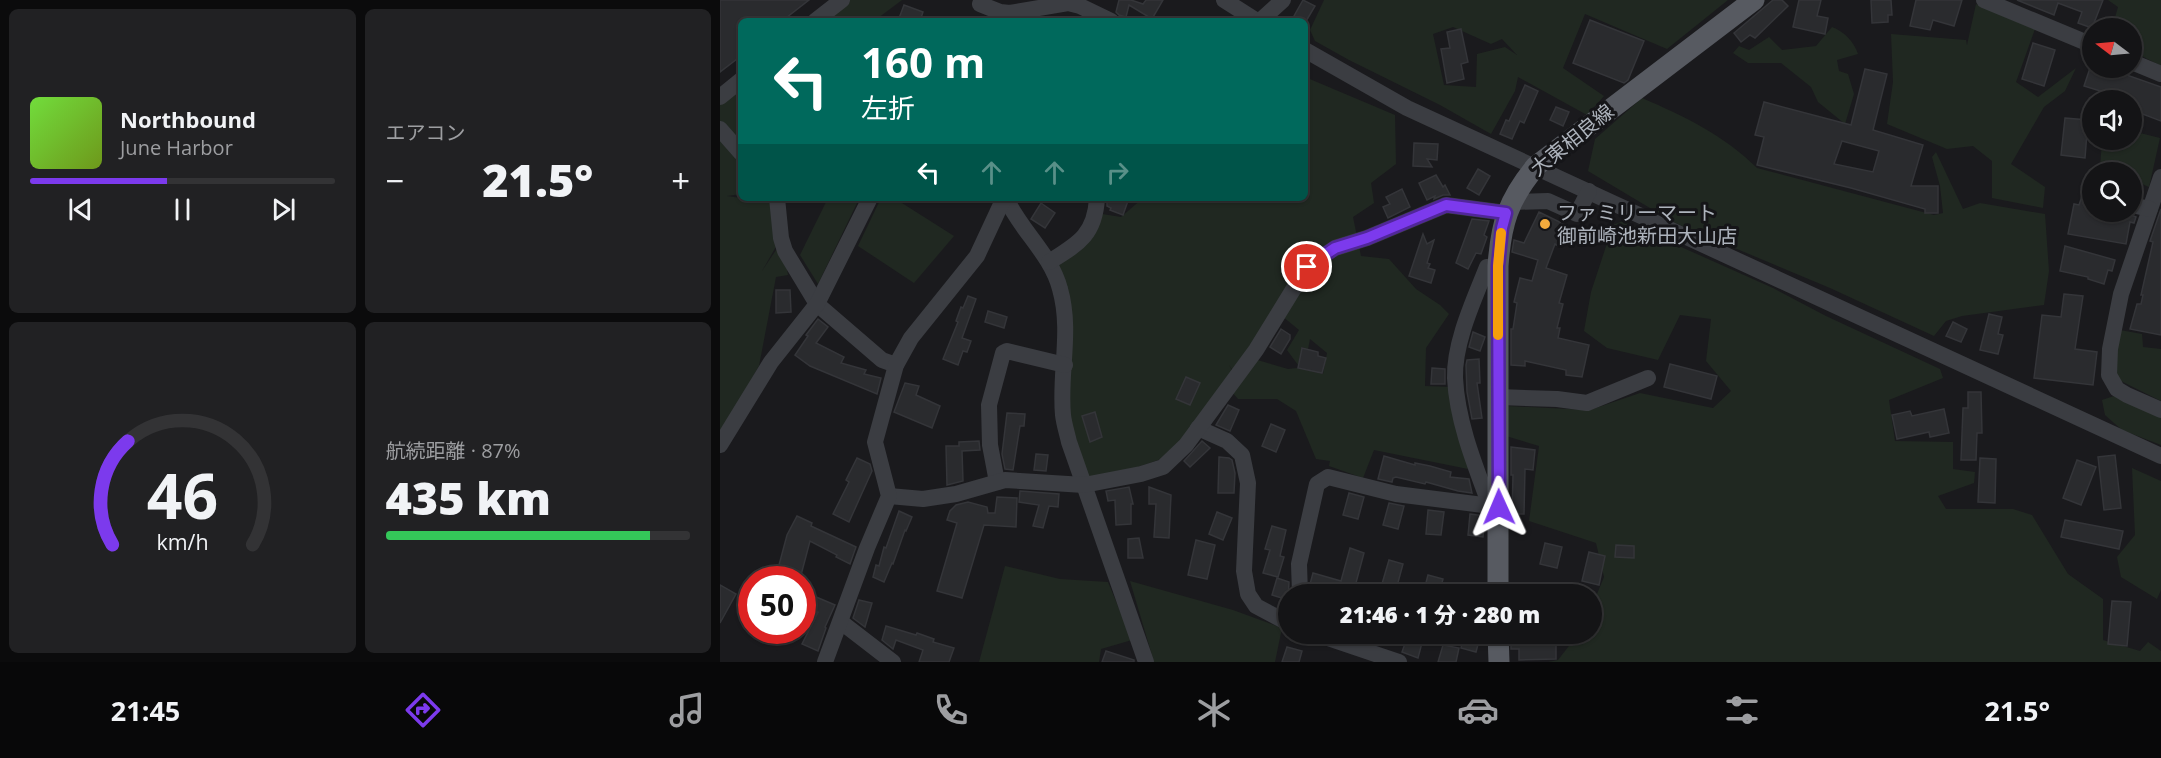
<!DOCTYPE html>
<html lang="ja">
<head>
<meta charset="utf-8">
<style>
  body { margin:0; font-family:"Open Sans","Noto Sans JP",sans-serif; background:#212123; color:#f1f3f6; height:100vh; display:flex; flex-direction:column; font-size:22px; white-space:nowrap }
  * { box-sizing:border-box; margin:0 }
  p { font-size:20px; color:#9d9ea1 }
  .icon { flex:none; width:33px; height:33px; fill:none; stroke:currentColor; stroke-width:2; stroke-linecap:round; stroke-linejoin:round }
  .map { position:relative; flex:1; overflow:hidden }
  .panel { display:flex; flex-direction:column; gap:9px; padding:9px; background:#0b0b0c; width:720px }
  .panel>* { flex:none }
  .top-card { position:absolute; left:18px; top:18px; width:570px; height:183px; border-radius:9px; box-shadow:0 2px 4px #0004,0 0 0 2px #333335; background:#00695c; color:#fff; overflow:hidden }
  .needle { width:39px; rotate:286deg }
  .controls { position:absolute; left:1362px; top:18px; display:grid; gap:12px }
  .controls a { display:grid; place-items:center; width:60px; height:60px; border-radius:50%; background:#141416; box-shadow:0 2px 4px #0004,0 0 0 2px #333335; font-size:30px }
  .speed { position:absolute; left:18px; top:566px; display:flex; gap:12px; font-size:30px; font-weight:700; text-align:center }
  .speed>* { display:grid; place-content:center; width:78px; height:78px; border-radius:50%; background:#141416; box-shadow:0 2px 4px #0004,0 0 0 2px #333335; line-height:1 }
  .speed .limit { border:9px solid #d22; background:#fff; color:#111 }
  .pin { position:absolute; display:grid; place-items:center; width:51px; height:51px; color:#fff; margin:-26px; border:3px solid #fff; border-radius:50%; box-shadow:0 2px 6px #0007 }
  .me { position:absolute; width:66px; margin:-33px; rotate:359deg; stroke-linejoin:round; filter:drop-shadow(0 0 4px #0008) }
  .turn { display:flex; align-items:center; gap:21px; height:126px; padding:0 24px; font-size:27px }
  .turn .icon { width:78px; height:78px; stroke-width:2.5 }
  .turn b { display:block; font-size:42px; line-height:51px }
  .lanes { display:flex; align-items:center; height:57px; padding:0 24px; background:#0003; justify-content:center; gap:30px; direction:ltr }
  .lanes .off { opacity:.35 }
  .big { font-size:45px; font-weight:800; line-height:1.1 }
  .panel .widget { flex:1; display:flex; flex-direction:column; justify-content:center; gap:9px; min-width:0; padding:0 21px; border-radius:9px; background:#212123 }
  .panel .dial { align-items:center; gap:0 }
  .dial svg { height:156px; overflow:visible; fill:none; stroke:#333335; stroke-width:7; stroke-linecap:round; text-anchor:middle }
  .dial text { fill:#f1f3f6; stroke:none }
  .song { display:flex; align-items:center; gap:18px }
  .cover { width:72px; height:72px; border-radius:9px; background:linear-gradient(135deg,hsl(100 70% 55%),hsl(80 70% 35%)) }
  .played { height:6px; border-radius:3px; background:linear-gradient(90deg,#7c3aed 45%,#333335 45%) }
  .keys { display:flex; justify-content:space-around; direction:ltr }
  .heat { display:flex; justify-content:space-between; align-items:center; font-size:33px; direction:ltr }
  .charge { height:9px; border-radius:4px; background:linear-gradient(90deg,#34c759 87%,#333335 0) }
  .panel .tiles { flex:1; display:grid; gap:9px; grid-template-columns:repeat(2,1fr) }
  .trip { position:absolute; left:558px; top:584px; width:324px; height:60px; border-radius:30px; background:#141416; box-shadow:0 2px 4px #0004,0 0 0 2px #333335; font-weight:800; line-height:60px; text-align:center }
  .tabs { display:flex; height:96px; justify-content:space-around; align-items:center; background:#080809; color:#9d9ea1 }
  .tabs .icon { width:42px; height:42px }
  .tabs .selected { color:#7c3aed }
  .tabs b { font-size:27px; color:#f1f3f6 }
  main { display:flex; flex:1; min-height:0 }
  .map>svg:first-child { display:block }
  .green { fill:#202821; fill-rule:evenodd }
  .building { fill:#2a2b2e; stroke:#343539; stroke-width:1.5; fill-rule:evenodd }
  .lines { fill:none; stroke-linecap:round; stroke-linejoin:round }
  .minor { stroke:#3b3d42; stroke-width:16 }
  .major { stroke:#575a61; stroke-width:21 }
  .route-casing { stroke:#51269a; stroke-width:15 }
  .route { stroke:#7c3aed; stroke-width:10 }
  .slow { stroke:#f59e0b; stroke-width:10 }
  .poi-dot { fill:#f2aa3d; stroke:#151518; stroke-width:2 }
  .labels { text-anchor:middle; stroke-width:6; stroke-linejoin:round; paint-order:stroke }
  .street-label { font-size:20px; fill:#adb3bc; stroke:#151518 }
  .poi-label { font-size:20px; fill:#adb3bc; stroke:#151518; text-anchor:start }
</style>
</head>
<body>
<main>
<section class="panel">
<div class="tiles">
<div class="widget">
<div class="song"><i class="cover"></i><div><b>Northbound</b><p>June Harbor</p></div></div>
<div class="played"></div>
<div class="keys"><svg class="icon" aria-label="previous" viewBox="0 0 24 24"><path d="M18 5L8 12l10 7zM5 5v14"/></svg><svg class="icon" aria-label="pause" viewBox="0 0 24 24"><path d="M8 5v14M16 5v14"/></svg><svg class="icon" aria-label="next" viewBox="0 0 24 24"><path d="M6 5l10 7-10 7zM19 5v14"/></svg></div>
</div>
<div class="widget"><p>エアコン</p>
<div class="heat"><a>−</a><b class="big">21.5°</b><a>+</a></div>
</div>
<div class="widget dial"><svg viewBox="0 0 100 80">
<path d="M14 69A42 42 0 1 1 86 69"/>
<path d="M14 69A42 42 0 0 1 22 16" stroke="#7c3aed"/>
<text x="50" y="56" font-size="32" font-weight="700">46</text>
<text x="50" y="72" font-size="11">km/h</text>
</svg></div>
<div class="widget"><p>航続距離 · 87%</p><b class="big">435 km</b><div class="charge"></div></div>
</div>
</section>
<div class="map">
<svg width="1441" height="662" viewBox="0 0 1441 662">
  <rect width="100%" height="100%" fill="#1a1a1d"/>
  <g class="green">
    <polygon points="122,0 182,0 154,21 95,21"/>
    <path d="M604 0H1008L947 49 865 14 843 68 884 96 867 115 798 77 795 91 771 134 720 105 629 60 595 41 590 30ZM733 27 771 44 782 39 797 55 785 47 757 54 756 87 724 85 713 34Z"/>
    <polygon points="1388,0 1441,0 1441,66 1412,51 1412,28 1392,28 1398,7"/>
    <polygon points="1256,4 1315,29 1296,82 1318,97 1356,68 1345,91 1324,107 1291,164 1325,187 1323,208 1272,198 1272,161 1253,146 1227,149 1167,124 1173,82 1171,34 1246,40 1247,45"/>
    <path d="M1112 27C1125 32 1134 42 1138 54L1117 60 1119 71 1128 74 1134 94 1125 124 1098 102 1091 87 1061 63H1028L1013 53 1019 46 1029 50 1049 37 1062 50 1096 46Z"/>
    <polygon points="585,77 675,115 676,164 651,183 654,203 633,217 641,256 669,259 696,289 720,305 729,314 706,348 705,386 732,387 753,470 654,450 643,478 609,466 610,461 596,459 576,411 557,399 518,399 510,390 534,359 568,369 577,368 603,374 607,353 590,339 588,349 582,347 578,365 567,350 579,330 562,316 517,376 509,365 514,374 456,454 368,484 343,414 345,365 329,262 376,213 401,217 423,198 585,198"/>
    <polygon points="21,80 21,194 7,196 21,198 58,198 61,238 42,271 62,241 68,275 56,277 39,366 0,434 0,97"/>
    <path d="M922 98C964 116 1005 136 1037 168L1214 215 1223 213 1220 186 1212 157 1216 152 1243 209 1260 203 1325 214 1329 271 1324 305 1242 316 1226 321 1214 336 1110 288 955 223 868 171 875 139Z"/>
    <polygon points="1412,131 1440,138 1429,187 1412,180 1412,172 1392,172 1380,168 1382,140 1412,140"/>
    <polygon points="108,198 131,198 138,201 98,284 80,255"/>
    <polygon points="161,198 174,198 234,236 194,283 138,246"/>
    <polygon points="903,221 1053,288 1106,316 1220,369 1223,378 1169,400 1175,441 1233,442 1233,469 1255,472 1254,483 1218,496 1226,509 1293,509 1312,515 1348,574 1383,599 1383,640 1420,651 1428,642 1441,651 1441,662 828,662 838,660 859,633 872,633 872,606 884,577 876,543 809,521 819,446 786,436 787,406 870,410 920,393 993,408 1011,391 986,361 991,319 960,315 938,360 887,348 864,331 871,292 893,225"/>
    <polygon points="1400,330 1422,334 1423,347 1441,349 1441,401 1399,380 1393,369"/>
    <polygon points="1394,396 1441,417 1441,445 1402,430 1385,415 1382,400"/>
    <polygon points="1412,468 1441,481 1441,590 1437,599 1401,577 1397,557 1415,535"/>
    <polygon points="285,566 340,579 388,582 412,640 381,649 379,662 259,662"/>
    <polygon points="410,581 513,610 562,628 555,662 434,662"/>
  </g>
  <g class="building">
    <polygon points="0,0 89,0 62,21 21,21 21,56 0,72"/>
    <polygon points="399,0 411,0 423,4 426,0 443,0 432,19 409,5 406,17 399,15 396,12"/>
    <polygon points="583,0 595,6 585,23 574,16"/>
    <polygon points="1053,0 1062,0 1068,6 1035,38 1030,35 1021,42 1014,33"/>
    <polygon points="1079,0 1101,0 1097,16 1108,18 1105,34 1073,27"/>
    <polygon points="1151,0 1171,0 1172,15 1168,15 1168,22 1152,23"/>
    <polygon points="1196,0 1242,0 1234,26 1213,20 1210,30 1190,26"/>
    <polygon points="1297,0 1383,0 1372,28 1358,23 1362,12 1338,3 1334,15"/>
    <polygon points="184,5 203,12 200,21 178,21"/>
    <polygon points="870,20 924,41 908,80 904,83 853,63"/>
    <polygon points="741,29 748,62 741,64 744,79 727,83 721,49 730,48 727,32"/>
    <polygon points="1313,43 1335,50 1324,86 1302,79"/>
    <polygon points="1370,68 1387,68 1441,87 1441,121 1412,110 1412,100 1386,100 1387,93 1364,86"/>
    <path d="M1145 69 1167 74 1153 130 1203 145 1191 186H1218V213H1205V209L1131 188 1037 165 1044 137 1035 135 1044 102 1131 125ZM1122 141 1159 151 1153 172 1114 164Z"/>
    <polygon points="805,85 818,91 804,123 800,121 792,139 780,134 786,120 789,121"/>
    <polygon points="836,107 849,112 843,126 830,120"/>
    <polygon points="1345,118 1368,120 1365,158 1341,155"/>
    <polygon points="694,143 718,144 717,160 707,159 712,167 693,166"/>
    <polygon points="758,169 770,176 759,195 747,188"/>
    <polygon points="1371,170 1372,171 1372,212 1404,212 1416,217 1414,223 1410,222 1406,244 1348,234 1354,204 1359,205"/>
    <polygon points="716,175 723,187 725,185 730,195 723,195 714,199 715,196 707,200 699,183"/>
    <polygon points="682,189 690,207 668,218 663,207 670,204 666,197"/>
    <polygon points="387,198 409,198 403,215 390,210 391,208 387,206"/>
    <polygon points="321,203 335,213 325,228 311,219"/>
    <polygon points="1441,209 1441,335 1410,329 1417,304 1421,304 1423,295 1421,295 1433,242 1430,241"/>
    <polygon points="819,212 848,226 838,246 835,244 826,268 847,275 839,303 843,304 837,328 840,328 838,338 869,345 862,377 846,375 846,370 805,361 805,366 791,365 791,329 793,329 797,303 794,302 800,278 812,281 818,260 792,252 794,240 804,243"/>
    <polygon points="752,219 769,221 764,235 767,237 761,254 756,253 748,269 736,263"/>
    <polygon points="703,234 707,244 714,240 707,263 710,264 708,268 715,270 711,283 689,276"/>
    <polygon points="1345,246 1395,260 1392,271 1388,270 1384,284 1368,279 1368,277 1340,271"/>
    <polygon points="56,290 70,290 71,312 56,313"/>
    <polygon points="1344,294 1363,296 1355,349 1377,352 1373,385 1314,378 1322,315 1341,317"/>
    <polygon points="248,296 256,299 242,338 251,341 247,352 243,351 238,365 223,359 238,322 236,321 241,307 243,308"/>
    <polygon points="268,311 287,317 284,328 265,322"/>
    <polygon points="1269,314 1282,317 1278,334 1283,335 1278,354 1260,350"/>
    <polygon points="98,319 108,327 96,343 124,357 121,363 146,370 144,374 161,378 157,394 90,366 75,355 88,336 86,335"/>
    <polygon points="1233,322 1247,329 1241,342 1226,336"/>
    <polygon points="561,329 570,335 570,339 561,354 550,347"/>
    <polygon points="753,332 765,337 760,351 749,347"/>
    <polygon points="582,348 598,352 598,356 606,358 602,373 578,368"/>
    <polygon points="759,359 760,383 757,383 762,418 752,419 747,392 746,365 747,360"/>
    <polygon points="950,364 997,376 991,399 944,387"/>
    <polygon points="712,368 725,369 725,384 711,384"/>
    <polygon points="466,377 480,383 470,405 456,399"/>
    <polygon points="185,383 199,386 196,395 220,406 212,428 174,412"/>
    <polygon points="1248,392 1261,392 1262,433 1257,433 1256,460 1241,460 1243,408 1248,408"/>
    <polygon points="508,405 519,410 510,431 496,425"/>
    <polygon points="1224,409 1229,433 1210,437 1209,432 1177,439 1172,415 1190,411 1192,416"/>
    <polygon points="375,412 382,437 370,442 362,416"/>
    <polygon points="287,413 305,414 304,426 300,426 293,470 285,469 282,454"/>
    <polygon points="551,424 565,430 556,452 542,446"/>
    <polygon points="259,441 260,450 242,451 243,481 227,485 226,446 239,446 239,442"/>
    <polygon points="482,441 490,448 470,467 464,461"/>
    <polygon points="791,447 815,450 813,470 805,469 804,514 792,514 793,475 791,475"/>
    <polygon points="316,454 328,455 326,471 314,470"/>
    <polygon points="1395,455 1401,508 1384,510 1378,457"/>
    <polygon points="664,456 695,465 695,463 710,466 731,472 730,477 749,479 752,493 738,491 706,482 705,484 676,477 673,478 672,482 658,479"/>
    <polygon points="499,457 509,458 512,460 515,473 514,493 498,493"/>
    <polygon points="137,458 150,464 152,471 129,522 113,514 129,482 126,480"/>
    <polygon points="1260,458 1276,459 1275,503 1258,502"/>
    <polygon points="1357,460 1376,467 1361,505 1343,498"/>
    <polygon points="409,487 413,504 411,504 411,524 396,525 395,500 388,501 386,491"/>
    <polygon points="429,487 451,495 449,538 434,537 436,504 429,504"/>
    <polygon points="300,491 339,494 338,507 329,506 323,528 313,526 319,505 299,502"/>
    <polygon points="629,493 644,497 638,519 623,515"/>
    <polygon points="277,497 297,498 296,527 264,525 242,598 217,591 237,523 227,520 230,511 236,505 248,502 267,507 268,513 275,513"/>
    <polygon points="669,503 684,506 678,529 663,525"/>
    <polygon points="708,510 724,512 721,535 706,534"/>
    <polygon points="179,511 192,517 186,531 185,530 173,564 172,563 164,582 153,577 156,565 159,566 164,547 166,548"/>
    <polygon points="497,512 512,518 503,540 489,534"/>
    <polygon points="750,514 765,516 763,537 748,535"/>
    <polygon points="77,516 92,523 91,526 136,547 130,564 116,557 117,555 90,541 81,575 69,572 70,568 59,565 67,535"/>
    <polygon points="1345,520 1403,531 1399,549 1341,537"/>
    <polygon points="552,526 566,530 560,556 564,557 558,577 543,573 550,550 545,549"/>
    <polygon points="419,538 423,558 408,558 408,539"/>
    <polygon points="476,540 495,545 487,579 468,575"/>
    <polygon points="825,543 842,547 837,568 820,564"/>
    <polygon points="896,545 914,546 914,558 895,557"/>
    <polygon points="630,548 644,553 633,594 590,594 590,584 593,573 621,581"/>
    <polygon points="869,552 885,556 879,585 862,581"/>
    <polygon points="669,560 683,564 677,586 673,585 670,594 659,594"/>
    <polygon points="708,575 723,579 719,594 703,594"/>
    <polygon points="557,578 569,582 568,600 552,595"/>
    <polygon points="0,585 16,594 0,623"/>
    <polygon points="82,591 115,605 105,627 106,628 98,651 82,644 98,612 82,605"/>
    <polygon points="139,600 152,603 145,627 133,618"/>
    <polygon points="1392,601 1411,602 1407,646 1388,644"/>
    <polygon points="166,626 196,635 197,633 214,639 213,642 234,648 229,662 199,662 203,650 176,640 173,649 162,640"/>
    <polygon points="632,633 662,633 659,644 632,635"/>
    <polygon points="745,633 761,633 756,652 741,648"/>
    <polygon points="791,633 821,633 821,638 836,639 836,659 799,660 799,649 791,649"/>
    <polygon points="688,635 703,639 698,658 682,652"/>
    <polygon points="723,645 739,648 736,662 718,662"/>
    <polygon points="567,647 582,651 579,662 562,662"/>
    <polygon points="386,651 414,660 414,662 382,662"/>
  </g>
  <g class="lines">
    <g class="minor">
      <polyline points="504,0 537,21"/>
      <polyline points="1264,0 1372,45"/>
      <polyline points="260,4 280,12 290,13 348,3 360,6 391,21"/>
      <polyline points="95,21 122,0"/>
      <polyline points="540,21 563,0"/>
      <polyline points="585,50 687,108 1441,456"/>
      <polyline points="1412,62 1441,74"/>
      <polyline points="0,97 21,80"/>
      <polyline points="0,129 21,153"/>
      <polyline points="1441,177 1401,294 1390,349 1389,375 1397,389 1407,395 1441,410"/>
      <polyline points="57,198 61,238 65,251 97,304 162,360 176,365"/>
      <path d="M286 198C300 230 331 254 340 289 352 331 339 373 343 415 344 424 347 433 349 442L426 662"/>
      <polyline points="792,202 828,201 857,214 869,191"/>
      <polyline points="1412,205 1430,209"/>
      <path d="M329 262C358 244 375 235 377 198"/>
      <path d="M778 266 767 267C754 300 734 342 735 378 737 418 752 458 766 495L779 496"/>
      <polyline points="778,397 837,399 867,403 928,378"/>
      <polyline points="478,428 507,441 522,455 528,483 524,571 528,594 536,606 568,623"/>
      <polyline points="0,445 51,362 97,304 150,198"/>
      <polyline points="277,482 270,445 269,405 283,353 287,351 345,365"/>
      <polyline points="169,496 203,499 236,494 285,480 364,485 421,474 443,467 466,445 536,350 587,267 615,248 647,238 726,205 786,213"/>
      <polyline points="580,594 579,564 597,484 608,477 676,494 779,507"/>
      <polyline points="121,622 173,662"/>
      <polyline points="593,633 679,662"/>
      <polyline points="105,662 147,548 169,496 155,442 176,365 191,338 257,256 284,198"/>
    </g>
    <g class="major">
      <path d="M778 594V266C781 223 788 200 816 166L1034 0"/>
      <polyline points="778,633 779,662"/>
    </g>
  </g>
  <g class="lines">
    <defs>
      <polyline id="route" points="587,267 615,248 647,238 726,205 786,213 782,228 778,266 779,507"/>
    </defs>
    <use href="#route" class="route-casing"/>
    <use href="#route" class="route"/>
    <polyline class="slow" points="778,335 778,266 781,233"/>
  </g>
  <circle class="poi-dot" cx="825" cy="224" r="6"/>
  <g class="labels">
    <g class="street-label">
      <text transform="translate(852 140) rotate(-39)" y="7">大東相良線</text>
    </g>
    <g class="poi-label">
      <text x="837" y="220">ファミリーマート<tspan x="837" dy="23">御前崎池新田大山店</tspan></text>
    </g>
  </g>
</svg>
<div class="controls">
<a><svg class="needle" viewBox="-14 -14 28 28"><path d="M0-13l5 13h-10z" fill="#e53935"/><path d="M0 13l5-13h-10z" fill="#9d9ea1"/></svg></a>
<a><svg class="icon" aria-label="sound" viewBox="0 0 24 24"><path d="M4 9h4l5-4v14l-5-4H4zM17 9q2 3 0 6"/></svg></a>
<a><svg class="icon" aria-label="search" viewBox="0 0 24 24"><circle cx="10" cy="10" r="6"/><path d="M15 15l6 6"/></svg></a>
</div>
<div class="speed"><div class="limit">50</div></div>
<div class="pin" style="left:587px;top:267px;background:#d93025"><svg class="icon" aria-label="arrive" viewBox="0 0 24 24"><path d="M6 21V4h12l-3 4 3 4H6"/></svg></div>
<svg class="me" style="left:779px;top:507px" viewBox="-20 -20 40 40"><path d="M0-17L14 15 0 8-14 15z" fill="#7c3aed" stroke="#fff" stroke-width="4"/></svg>
<div class="trip">21:46 · 1 分 · 280 m</div>
<div class="top-card">
<div class="turn"><svg class="icon" aria-label="left" viewBox="0 0 24 24"><path d="M17 20v-9H6M10 6l-5 5 5 5"/></svg><div><b>160 m</b>左折</div></div>
<div class="lanes"><svg class="icon" aria-label="left" viewBox="0 0 24 24"><path d="M17 20v-9H6M10 6l-5 5 5 5"/></svg><svg class="icon off" aria-label="ahead" viewBox="0 0 24 24"><path d="M12 20V5M6 11l6-6 6 6"/></svg><svg class="icon off" aria-label="ahead" viewBox="0 0 24 24"><path d="M12 20V5M6 11l6-6 6 6"/></svg><svg class="icon off" aria-label="right" viewBox="0 0 24 24"><path d="M7 20v-9h11M14 6l5 5-5 5"/></svg></div>
</div>
</div>
</main>
<nav class="tabs">
<b>21:45</b>
<svg class="icon selected" aria-label="directions" viewBox="0 0 24 24"><path d="M12 3l9 9-9 9-9-9zM9 14v-3h6M13 9l2 2-2 2"/></svg>
<svg class="icon" aria-label="music" viewBox="0 0 24 24"><path d="M9 18V5l10-2v13"/><circle cx="6" cy="18" r="3"/><circle cx="16" cy="16" r="3"/></svg>
<svg class="icon" aria-label="phone" viewBox="0 0 24 24"><path d="M5 4h4l2 5-3 2q2 4 5 5l2-3 5 2v4C11 20 4 13 5 4z"/></svg>
<svg class="icon" aria-label="climate" viewBox="0 0 24 24"><path d="M12 3v18M4 7l16 10M4 17L20 7"/></svg>
<svg class="icon" aria-label="car" viewBox="0 0 24 24"><path d="M5 17H2v-5l4-1 3-4h7l3 4 3 1v5h-3M9 17h6M6 11h13"/><circle cx="7" cy="17" r="2"/><circle cx="17" cy="17" r="2"/></svg>
<svg class="icon" aria-label="filters" viewBox="0 0 24 24"><path d="M4 7h16M4 17h16"/><circle cx="9" cy="7" r="2"/><circle cx="15" cy="17" r="2"/></svg>
<b>21.5°</b>
</nav>
</body>
</html>
